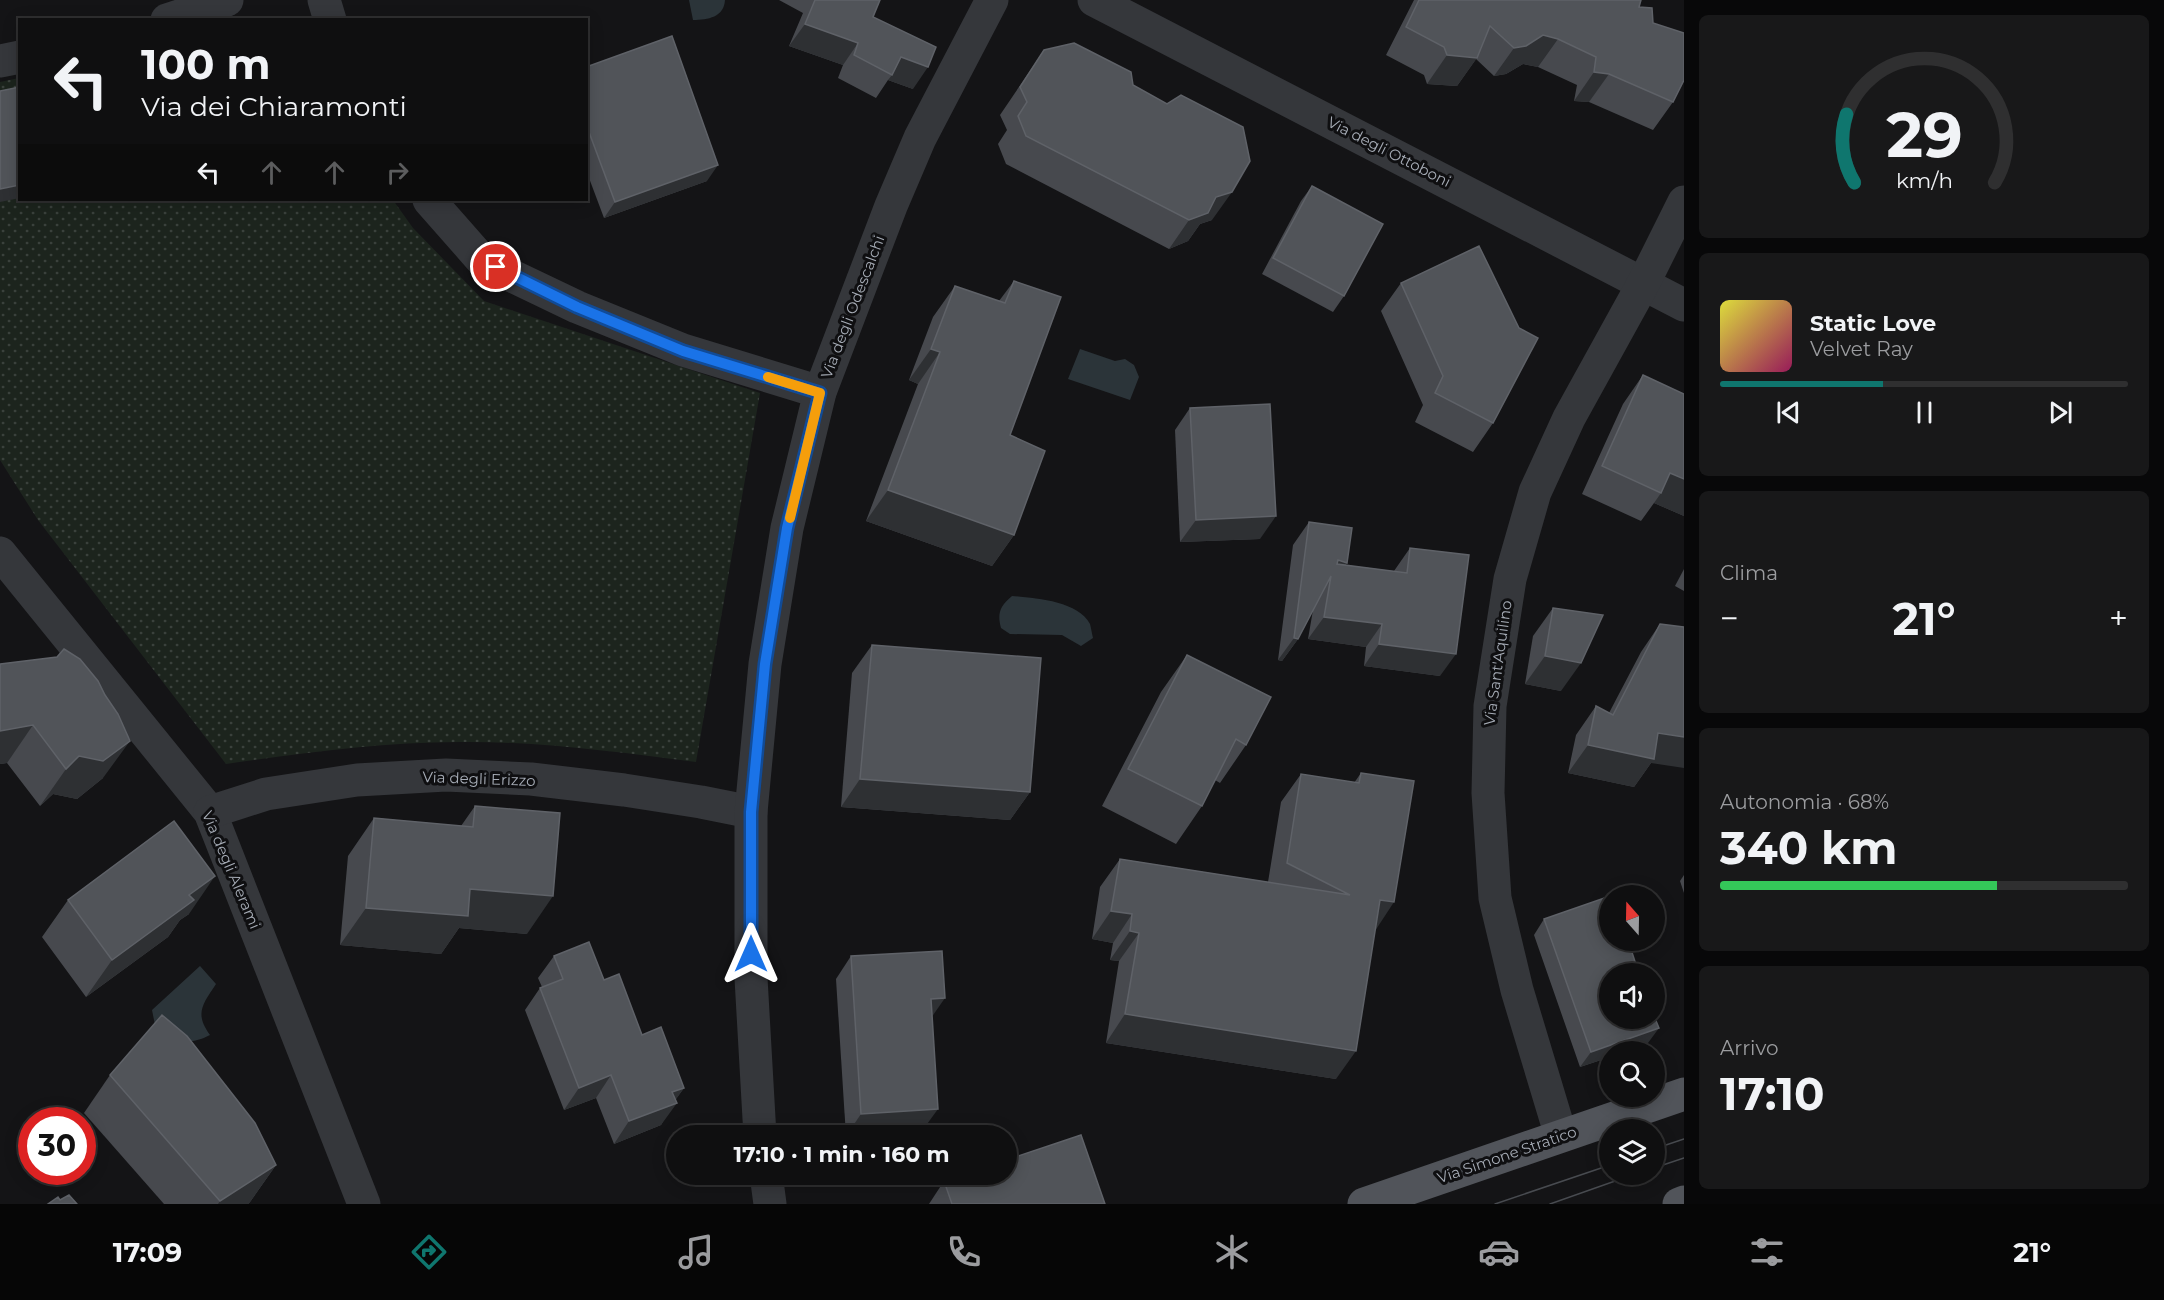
<!DOCTYPE html>
<html lang="it">
<head>
<meta charset="utf-8">
<style>
  body { margin:0; font-family:Montserrat,sans-serif; background:#181819; color:#f1f3f6; height:100vh; display:flex; flex-direction:column; font-size:22px; white-space:nowrap }
  * { box-sizing:border-box; margin:0 }
  p { font-size:20px; color:#9b9c9f }
  .icon { flex:none; width:33px; height:33px; fill:none; stroke:currentColor; stroke-width:2; stroke-linecap:round; stroke-linejoin:round }
  .map { position:relative; flex:1; overflow:hidden }
  .panel { display:flex; flex-direction:column; gap:15px; padding:15px; background:#080809; width:480px }
  .panel>* { flex:none }
  .top-card { position:absolute; left:18px; top:18px; width:570px; height:183px; border-radius:0px; box-shadow:0 3px 15px #0003,0 0 0 2px #2f2f30; background:#0f0f10; color:#f1f3f6; overflow:hidden }
  .needle { width:39px; rotate:340deg }
  .tools { position:absolute; left:1599px; top:885px; display:grid; gap:12px }
  .tools a { display:grid; place-items:center; width:66px; height:66px; border-radius:50%; background:#0f0f10; box-shadow:0 3px 15px #0003,0 0 0 2px #2f2f30; font-size:30px }
  .speed { position:absolute; left:18px; top:1107px; display:flex; gap:12px; font-size:30px; font-weight:700; text-align:center }
  .speed>* { display:grid; place-content:center; width:78px; height:78px; border-radius:50%; background:#0f0f10; box-shadow:0 3px 15px #0003,0 0 0 2px #2f2f30; line-height:1 }
  .speed .limit { border:9px solid #d22; background:#fff; color:#111 }
  .pin { position:absolute; display:grid; place-items:center; width:51px; height:51px; color:#fff; margin:-26px; border:3px solid #fff; border-radius:50%; box-shadow:0 2px 6px #0007 }
  .me { position:absolute; width:66px; margin:-33px; rotate:0deg; stroke-linejoin:round; filter:drop-shadow(0 0 4px #0008) }
  .turn { display:flex; align-items:center; gap:21px; height:126px; padding:0 24px; font-size:27px }
  .turn .icon { width:78px; height:78px; stroke-width:2.5 }
  .turn b { display:block; font-size:42px; line-height:51px }
  .lanes { display:flex; align-items:center; height:57px; padding:0 24px; background:#0003; justify-content:center; gap:30px; direction:ltr }
  .lanes .off { opacity:.35 }
  .big { font-size:45px; font-weight:700; line-height:1.1 }
  .panel .card { flex:1; display:flex; flex-direction:column; justify-content:center; gap:9px; min-width:0; padding:0 21px; border-radius:9px; background:#181819 }
  .panel .dial { align-items:center; gap:0 }
  .dial svg { height:156px; overflow:visible; fill:none; stroke:#2f2f30; stroke-width:7; stroke-linecap:round; text-anchor:middle }
  .dial text { fill:#f1f3f6; stroke:none }
  .song { display:flex; align-items:center; gap:18px }
  .cover { width:72px; height:72px; border-radius:9px; background:linear-gradient(135deg,hsl(60 70% 55%),hsl(330 70% 35%)) }
  .played { height:6px; border-radius:3px; background:linear-gradient(90deg,#0f766e 40%,#2f2f30 40%) }
  .keys { display:flex; justify-content:space-around; direction:ltr }
  .heat { display:flex; justify-content:space-between; align-items:center; font-size:33px; direction:ltr }
  .charge { height:9px; border-radius:4px; background:linear-gradient(90deg,#34c759 68%,#2f2f30 0) }
  .trip { position:absolute; left:666px; top:1125px; width:351px; height:60px; border-radius:30px; background:#0f0f10; box-shadow:0 3px 15px #0003,0 0 0 2px #2f2f30; font-weight:700; line-height:60px; text-align:center }
  .menu { display:flex; height:96px; justify-content:space-around; align-items:center; background:#060606; color:#9b9c9f }
  .menu .icon { width:42px; height:42px }
  .menu .on { color:#0f766e }
  .menu b { font-size:27px; color:#f1f3f6 }
  main { display:flex; flex:1; min-height:0 }
  .map>svg:first-child { display:block }
  .garden { fill:url(#garden-dots) }
  .water { fill:#2b3439 }
  .lines { fill:none; stroke-linecap:round; stroke-linejoin:round }
  .street { stroke:#35373b; stroke-width:33 }
  .primary { stroke:#51545a; stroke-width:33 }
  .tram { stroke:#484b50; stroke-width:1.5 }
  .wall { fill:#47494e }
  .shaded-wall { fill:#2e3033 }
  .building { fill:#515459; stroke:#5f6268; stroke-width:1.5 }
  .route-casing { stroke:#114b97; stroke-width:15 }
  .route { stroke:#1a73e8; stroke-width:10 }
  .slow { stroke:#f59e0b; stroke-width:10 }
  .labels { text-anchor:middle; stroke-width:6; stroke-linejoin:round; paint-order:stroke }
  .street-label { font-size:15px; fill:#a6acb6; stroke:#0f0f11 }
</style>
</head>
<body>
<main>
<div class="map">
<svg width="1684" height="1204" viewBox="0 0 1684 1204">
  <defs>
    <pattern id="garden-dots" width="8" height="8" patternUnits="userSpaceOnUse" patternTransform="scale(1.5)"><rect width="8" height="8" fill="#1c241d"/><path d="M2 2h.1M6 6h.1" fill="none" stroke="#3a413c" stroke-width="1.8" stroke-linecap="round"/></pattern>
  </defs>
  <rect width="100%" height="100%" fill="#141416"/>
  <path class="garden" d="M19 78 20 200H393L413 228 484 301 760 393 696 762C617 752 538 741 459 742 381 742 303 753 226 764L38 520 0 460V82Z"/>
  <g class="water">
    <path d="M689 0H725C724 17 708 20 693 20Z"/>
    <polygon points="1080,349 1115,361 1125,359 1134,365 1139,377 1130,400 1068,379"/>
    <path d="M1012 596C1035 598 1078 601 1090 624 1091 628 1092 634 1093 638L1081 646 1062 635 1010 634 1001 628C997 613 1000 606 1012 596Z"/>
    <path d="M200 966 216 984C203 1004 194 1013 210 1035 187 1047 176 1040 156 1030L152 1010Z"/>
  </g>
  <g class="lines">
    <g class="street">
      <polyline points="324,0 330,20"/>
      <polyline points="1094,0 1684,305"/>
      <polyline points="167,20 227,0"/>
      <polyline points="0,61 20,57"/>
      <polyline points="429,200 480,258 512,276 577,307 683,350 820,392"/>
      <polyline points="0,553 210,812 364,1204"/>
      <polyline points="210,812 266,794 357,780 446,775 531,779 624,790 701,802 751,812"/>
      <polyline points="760,1136 751,978 751,812 765,664 787,528 820,392 891,206 920,138 992,0"/>
      <polyline points="1561,1136 1517,990 1495,898 1488,793 1490,706 1510,579 1535,492 1569,418 1643,284 1684,202"/>
      <polyline points="766,1174 770,1204"/>
    </g>
    <g class="primary">
      <polyline points="1364,1204 1684,1094"/>
      <polyline points="1679,1204 1684,1202"/>
    </g>
    <g class="tram">
      <polyline points="1654,1149 1684,1139"/>
      <polyline points="1654,1168 1684,1158"/>
      <polyline points="1495,1204 1610,1165"/>
      <polyline points="1550,1204 1635,1174"/>
    </g>
  </g>
  <g class="wall">
    <polygon points="779,0 880,0 873,17 913,89 888,80 876,98 838,78 843,65 789,46 803,13"/>
    <polygon points="1414,0 1641,0 1639,7 1653,23 1673,102 1653,130 1589,102 1574,101 1577,85 1538,67 1523,64 1506,74 1494,76 1476,59 1457,86 1427,84 1424,75 1386,55"/>
    <polygon points="1044,50 1133,85 1212,220 1200,224 1188,241 1169,249 1006,164 998,144 1007,130 1000,115"/>
    <polygon points="586,67 707,181 604,218 586,170"/>
    <polygon points="1312,186 1344,296 1333,312 1262,274 1301,201"/>
    <polygon points="1014,281 1010,435 1014,535 992,566 866,521 918,384 909,380 933,317 955,286 999,301"/>
    <polygon points="1401,283 1493,423 1473,452 1415,422 1423,405 1381,311"/>
    <polygon points="1643,375 1684,516 1654,503 1641,521 1582,494 1623,404"/>
    <polygon points="1190,408 1260,539 1180,542 1175,430"/>
    <polygon points="1309,522 1347,563 1345,565 1394,571 1410,548 1440,676 1364,666 1366,647 1308,639 1313,610 1298,639 1282,661 1278,660 1293,545"/>
    <polygon points="1684,569 1684,591 1675,586"/>
    <polygon points="1553,608 1561,691 1525,684 1533,636"/>
    <polygon points="1660,624 1651,763 1634,787 1568,773 1576,735 1596,706 1609,713 1641,652"/>
    <polygon points="872,645 1030,792 1010,820 841,807 852,673"/>
    <polygon points="1187,655 1246,745 1220,783 1215,780 1202,806 1176,844 1102,806 1161,692"/>
    <polygon points="0,664 103,778 77,799 53,794 40,806 7,763 0,764"/>
    <polygon points="1361,773 1375,930 1336,1079 1106,1043 1119,961 1110,960 1113,943 1092,939 1100,887 1120,859 1268,882 1281,802 1301,774 1354,783"/>
    <polygon points="475,806 527,934 459,928 441,954 340,945 348,856 374,818 461,826"/>
    <polygon points="1684,875 1684,893 1680,881"/>
    <polygon points="68,900 189,914 180,920 168,937 86,997 42,937"/>
    <polygon points="1544,919 1648,1043 1625,1052 1610,1052 1610,1057 1580,1067 1534,935"/>
    <polygon points="554,956 604,980 642,1035 684,1088 675,1100 661,1125 614,1144 596,1098 564,1110 525,1010 540,988 542,987 538,978"/>
    <polygon points="851,956 932,1017 922,1131 846,1136 836,979"/>
    <polygon points="110,1075 276,1165 250,1202 248,1204 164,1204 84,1113"/>
    <polygon points="944,1181 1105,1204 929,1204"/>
  </g>
  <g class="shaded-wall">
    <polygon points="805,24 858,43 843,65 789,46"/>
    <polygon points="1543,35 1558,39 1538,67 1523,64 1506,74 1494,76 1514,48"/>
    <polygon points="1447,55 1477,58 1457,86 1427,84"/>
    <polygon points="901,57 928,67 913,89 888,80 892,75"/>
    <polygon points="1594,72 1609,74 1589,102 1574,101"/>
    <polygon points="718,165 707,181 604,218 615,202"/>
    <polygon points="20,185 20,198 0,202 0,189"/>
    <polygon points="1232,192 1212,220 1200,224 1188,241 1169,249 1189,220 1216,197"/>
    <polygon points="931,349 940,352 918,384 909,380"/>
    <polygon points="1670,473 1684,479 1684,516 1654,503 1661,493"/>
    <polygon points="888,490 1014,535 992,566 866,521"/>
    <polygon points="1276,516 1260,539 1180,542 1196,520"/>
    <polygon points="1338,560 1347,563 1331,585 1329,585"/>
    <polygon points="1324,617 1382,624 1366,647 1308,639"/>
    <polygon points="1294,638 1298,639 1282,661 1278,660"/>
    <polygon points="1379,644 1456,654 1440,676 1364,666"/>
    <polygon points="1545,656 1581,663 1561,691 1525,684"/>
    <polygon points="33,725 7,763 0,764 0,731"/>
    <polygon points="1658,733 1684,737 1684,768 1651,763 1634,787 1568,773 1588,745"/>
    <polygon points="130,741 103,778 77,799 53,794 40,806 66,769 79,756"/>
    <polygon points="860,779 1030,792 1010,820 841,807"/>
    <polygon points="215,876 189,914 180,920 168,937 86,997 112,960 189,895"/>
    <polygon points="470,889 553,896 527,934 459,928 441,954 340,945 366,908"/>
    <polygon points="1380,900 1394,902 1375,931"/>
    <polygon points="1111,911 1132,914 1113,943 1092,939"/>
    <polygon points="1130,931 1139,933 1119,961 1110,960"/>
    <polygon points="945,998 929,1021 931,999"/>
    <polygon points="1125,1014 1356,1051 1336,1079 1106,1043"/>
    <polygon points="1659,1028 1648,1043 1625,1052 1610,1052 1610,1057 1580,1067 1591,1052"/>
    <polygon points="611,1075 596,1098 564,1110 579,1088"/>
    <polygon points="684,1088 672,1105 677,1103 661,1125 614,1144 629,1121 672,1092"/>
    <polygon points="938,1109 922,1131 846,1136 861,1114"/>
    <polygon points="276,1165 250,1202 248,1204 218,1204 220,1201"/>
  </g>
  <g class="building">
    <polygon points="815,0 880,0 873,17 936,47 928,67 901,57 892,75 854,55 858,43 805,24"/>
    <polygon points="1419,0 1641,0 1639,7 1652,8 1653,23 1684,33 1684,80 1673,102 1609,74 1594,72 1596,57 1558,39 1543,35 1526,46 1514,48 1490,26 1477,58 1447,55 1444,47 1406,27"/>
    <polygon points="672,36 718,165 615,202 586,124 586,67"/>
    <polygon points="1074,43 1131,72 1133,85 1167,104 1181,95 1243,127 1250,161 1232,192 1216,197 1208,213 1189,220 1026,136 1018,116 1027,102 1020,87 1044,50"/>
    <polygon points="20,87 20,185 0,189 0,91"/>
    <polygon points="1312,186 1383,224 1344,296 1273,258"/>
    <polygon points="1479,246 1519,328 1538,338 1493,423 1435,393 1443,376 1401,283"/>
    <polygon points="1014,281 1061,297 1010,435 1045,451 1014,535 888,490 940,352 931,349 955,286 1005,303"/>
    <polygon points="1643,375 1684,394 1684,479 1670,473 1661,493 1602,466"/>
    <polygon points="1270,404 1276,516 1196,520 1190,408"/>
    <polygon points="1309,522 1352,528 1347,563 1338,560 1337,564 1407,573 1410,548 1469,555 1456,654 1379,644 1382,624 1324,617 1331,576 1298,639 1294,638"/>
    <polygon points="1553,608 1603,615 1581,663 1545,656"/>
    <polygon points="1660,624 1684,627 1684,737 1658,733 1654,759 1588,745 1596,706 1613,715"/>
    <polygon points="872,645 1041,658 1030,792 860,779"/>
    <polygon points="64,649 80,659 98,681 105,695 118,714 130,741 103,761 79,756 66,769 33,725 0,731 0,664 57,657"/>
    <polygon points="1187,655 1271,697 1246,745 1236,739 1202,806 1128,769"/>
    <polygon points="1361,773 1414,781 1394,902 1380,900 1356,1051 1125,1014 1139,933 1130,931 1132,914 1111,911 1120,859 1350,895 1287,863 1301,774 1359,783"/>
    <polygon points="475,806 560,813 553,896 470,889 468,916 366,908 374,818 473,827"/>
    <polygon points="174,821 215,876 189,895 194,900 112,960 68,900"/>
    <polygon points="1610,896 1610,940 1628,940 1639,974 1610,974 1610,1018 1654,1018 1654,1016 1659,1028 1591,1052 1544,919"/>
    <polygon points="589,942 604,980 619,974 642,1035 661,1027 684,1088 672,1092 677,1103 629,1121 611,1075 579,1088 540,988 563,979 554,956"/>
    <polygon points="942,951 945,998 931,999 938,1109 861,1114 851,956"/>
    <polygon points="162,1015 187,1036 255,1123 276,1165 220,1201 110,1075"/>
    <polygon points="1081,1135 1105,1204 952,1204 944,1181 963,1174 1006,1174 1006,1160"/>
    <polygon points="69,1195 77,1204 48,1204 58,1197 60,1200"/>
  </g>
  <g class="lines">
    <defs>
      <polyline id="route" points="496,267 577,307 683,351 820,393 787,528 765,664 751,812 751,954"/>
    </defs>
    <use href="#route" class="route-casing"/>
    <use href="#route" class="route"/>
    <polyline class="slow" points="768,377 820,393 790,518"/>
  </g>
  <g class="labels">
    <g class="street-label">
      <text transform="translate(1389 152) rotate(27)" y="5">Via degli Ottoboni</text>
      <text transform="translate(853 307) rotate(-69)" y="5">Via degli Odescalchi</text>
      <text transform="translate(1498 663) rotate(-82)" y="5">Via Sant'Aquilino</text>
      <text transform="translate(479 779) rotate(2)" y="5">Via degli Erizzo</text>
      <text transform="translate(231 870) rotate(67)" y="5">Via degli Alerami</text>
      <text transform="translate(1507 1155) rotate(-19)" y="5">Via Simone Stratico</text>
    </g>
  </g>
</svg>
<div class="tools">
<a><svg class="needle" viewBox="-14 -14 28 28"><path d="M0-13l5 13h-10z" fill="#e53935"/><path d="M0 13l5-13h-10z" fill="#9b9c9f"/></svg></a>
<a><svg class="icon" aria-label="sound" viewBox="0 0 24 24"><path d="M4 9h4l5-4v14l-5-4H4zM17 9q2 3 0 6"/></svg></a>
<a><svg class="icon" aria-label="search" viewBox="0 0 24 24"><circle cx="10" cy="10" r="6"/><path d="M15 15l6 6"/></svg></a>
<a><svg class="icon" aria-label="layers" viewBox="0 0 24 24"><path d="M12 4l9 5-9 5-9-5zM3 14l9 5 9-5"/></svg></a>
</div>
<div class="speed"><div class="limit">30</div></div>
<div class="pin" style="left:496px;top:267px;background:#d93025"><svg class="icon" aria-label="arrive" viewBox="0 0 24 24"><path d="M6 21V4h12l-3 4 3 4H6"/></svg></div>
<svg class="me" style="left:751px;top:954px" viewBox="-20 -20 40 40"><path d="M0-17L14 15 0 8-14 15z" fill="#1a73e8" stroke="#fff" stroke-width="4"/></svg>
<div class="trip">17:10 · 1 min · 160 m</div>
<div class="top-card">
<div class="turn"><svg class="icon" aria-label="left" viewBox="0 0 24 24"><path d="M17 20v-9H6M10 6l-5 5 5 5"/></svg><div><b>100 m</b>Via dei Chiaramonti</div></div>
<div class="lanes"><svg class="icon" aria-label="left" viewBox="0 0 24 24"><path d="M17 20v-9H6M10 6l-5 5 5 5"/></svg><svg class="icon off" aria-label="ahead" viewBox="0 0 24 24"><path d="M12 20V5M6 11l6-6 6 6"/></svg><svg class="icon off" aria-label="ahead" viewBox="0 0 24 24"><path d="M12 20V5M6 11l6-6 6 6"/></svg><svg class="icon off" aria-label="right" viewBox="0 0 24 24"><path d="M7 20v-9h11M14 6l5 5-5 5"/></svg></div>
</div>
</div>
<section class="panel">
<div class="card dial"><svg viewBox="0 0 100 80">
<path d="M14 69A42 42 0 1 1 86 69"/>
<path d="M14 69A42 42 0 0 1 10 34" stroke="#0f766e"/>
<text x="50" y="56" font-size="32" font-weight="700">29</text>
<text x="50" y="72" font-size="11">km/h</text>
</svg></div>
<div class="card">
<div class="song"><i class="cover"></i><div><b>Static Love</b><p>Velvet Ray</p></div></div>
<div class="played"></div>
<div class="keys"><svg class="icon" aria-label="previous" viewBox="0 0 24 24"><path d="M18 5L8 12l10 7zM5 5v14"/></svg><svg class="icon" aria-label="pause" viewBox="0 0 24 24"><path d="M8 5v14M16 5v14"/></svg><svg class="icon" aria-label="next" viewBox="0 0 24 24"><path d="M6 5l10 7-10 7zM19 5v14"/></svg></div>
</div>
<div class="card"><p>Clima</p>
<div class="heat"><a>−</a><b class="big">21°</b><a>+</a></div>
</div>
<div class="card"><p>Autonomia · 68%</p><b class="big">340 km</b><div class="charge"></div></div>
<div class="card"><p>Arrivo</p><b class="big">17:10</b></div>
</section>
</main>
<nav class="menu">
<b>17:09</b>
<svg class="icon on" aria-label="directions" viewBox="0 0 24 24"><path d="M12 3l9 9-9 9-9-9zM9 14v-3h6M13 9l2 2-2 2"/></svg>
<svg class="icon" aria-label="music" viewBox="0 0 24 24"><path d="M9 18V5l10-2v13"/><circle cx="6" cy="18" r="3"/><circle cx="16" cy="16" r="3"/></svg>
<svg class="icon" aria-label="phone" viewBox="0 0 24 24"><path d="M5 4h4l2 5-3 2q2 4 5 5l2-3 5 2v4C11 20 4 13 5 4z"/></svg>
<svg class="icon" aria-label="climate" viewBox="0 0 24 24"><path d="M12 3v18M4 7l16 10M4 17L20 7"/></svg>
<svg class="icon" aria-label="car" viewBox="0 0 24 24"><path d="M5 17H2v-5l4-1 3-4h7l3 4 3 1v5h-3M9 17h6M6 11h13"/><circle cx="7" cy="17" r="2"/><circle cx="17" cy="17" r="2"/></svg>
<svg class="icon" aria-label="filters" viewBox="0 0 24 24"><path d="M4 7h16M4 17h16"/><circle cx="9" cy="7" r="2"/><circle cx="15" cy="17" r="2"/></svg>
<b>21°</b>
</nav>
</body>
</html>
